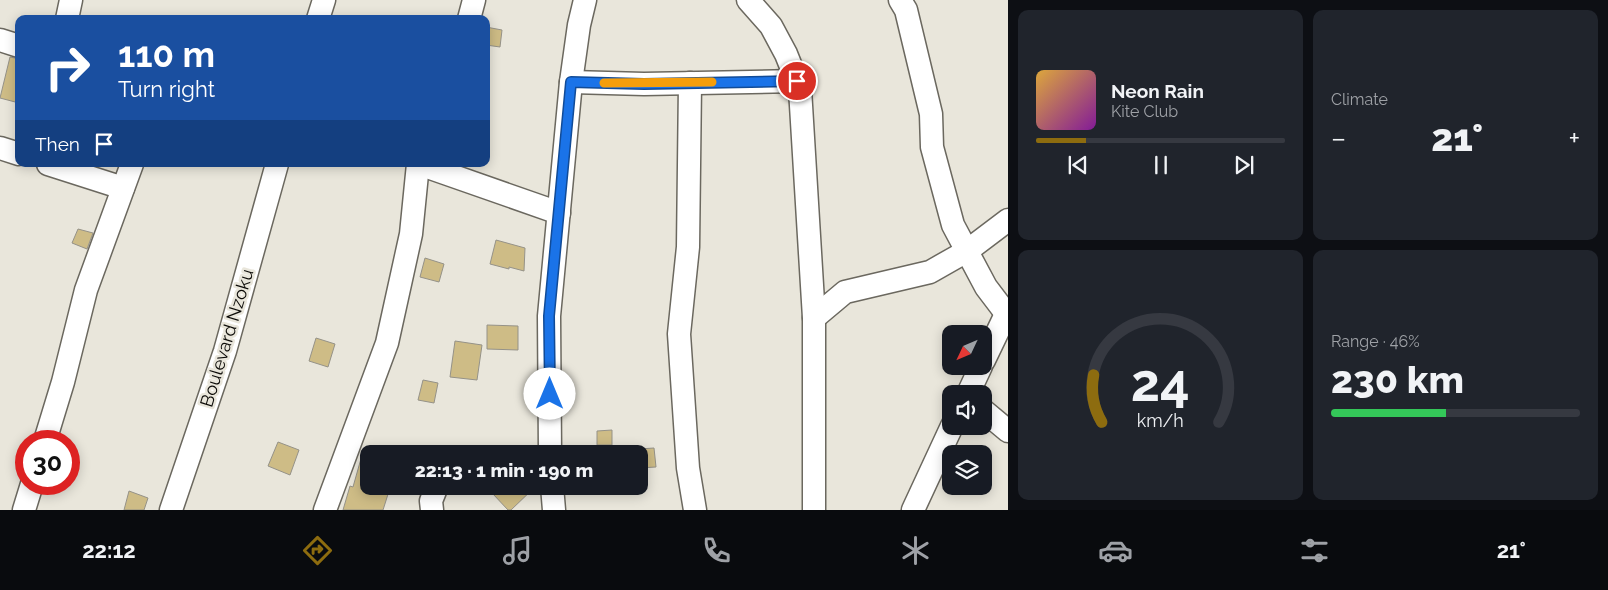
<!DOCTYPE html>
<html lang="en">
<head>
<meta charset="utf-8">
<style>
  body { margin:0; font-family:Raleway,sans-serif; background:#20242c; color:#f1f3f6; height:100vh; display:flex; flex-direction:column; font-size:19px; white-space:nowrap }
  * { box-sizing:border-box; margin:0 }
  p { font-size:16px; color:#9ea1a6 }
  .icon { flex:none; width:28px; height:28px; fill:none; stroke:currentColor; stroke-width:2; stroke-linecap:round; stroke-linejoin:round }
  .map { position:relative; flex:1; overflow:hidden }
  .side { display:flex; flex-direction:column; gap:10px; padding:10px; background:#0d0f14; width:600px }
  .side>* { flex:none }
  .banner { position:absolute; left:15px; top:15px; width:475px; height:152px; border-radius:10px; box-shadow:0 2px 12px #0003; background:#1a4fa0; color:#fff; overflow:hidden }
  .needle { width:32px; rotate:226deg }
  .buttons { position:absolute; left:942px; top:325px; display:grid; gap:10px }
  .buttons a { display:grid; place-items:center; width:50px; height:50px; border-radius:10px; background:#171b24; box-shadow:0 2px 12px #0003; font-size:25px }
  .speed { position:absolute; left:15px; top:430px; display:flex; gap:10px; font-size:25px; font-weight:700; text-align:center }
  .speed>* { display:grid; place-content:center; width:65px; height:65px; border-radius:50%; background:#171b24; box-shadow:0 2px 12px #0003; line-height:1 }
  .speed .limit { border:8px solid #d22; background:#fff; color:#111 }
  .pin { position:absolute; display:grid; place-items:center; width:42px; height:42px; color:#fff; margin:-21px; border:2px solid #fff; border-radius:50%; box-shadow:0 1px 5px #0007 }
  .me { position:absolute; width:55px; margin:-28px; rotate:0deg; stroke-linejoin:round; filter:drop-shadow(0 0 4px #0008) }
  .turn { display:flex; align-items:center; gap:18px; height:105px; padding:0 20px; font-size:22px }
  .turn .icon { width:65px; height:65px; stroke-width:2.5 }
  .turn b { display:block; font-size:35px; line-height:42px }
  .then { display:flex; align-items:center; height:48px; padding:0 20px; background:#0003; gap:10px; font-size:19px }
  .big { font-size:38px; font-weight:800; line-height:1.1 }
  .side .card { flex:1; display:flex; flex-direction:column; justify-content:center; gap:8px; min-width:0; padding:0 18px; border-radius:10px; background:#20242c }
  .side .dial { align-items:center; gap:0 }
  .dial svg { height:130px; overflow:visible; fill:none; stroke:#363941; stroke-width:7; stroke-linecap:round; text-anchor:middle }
  .dial text { fill:#f1f3f6; stroke:none }
  .song { display:flex; align-items:center; gap:15px }
  .cover { width:60px; height:60px; border-radius:8px; background:linear-gradient(135deg,hsl(40 70% 55%),hsl(290 70% 35%)) }
  .played { height:5px; border-radius:2px; background:linear-gradient(90deg,#8d6c0f 20%,#363941 20%) }
  .keys { display:flex; justify-content:space-around; direction:ltr }
  .heat { display:flex; justify-content:space-between; align-items:center; font-size:28px; direction:ltr }
  .charge { height:8px; border-radius:4px; background:linear-gradient(90deg,#34c759 46%,#363941 0) }
  .side .tiles { flex:1; display:grid; gap:10px; grid-template-columns:repeat(2,1fr) }
  .trip { position:absolute; left:360px; top:445px; width:288px; height:50px; border-radius:10px; background:#171b24; box-shadow:0 2px 12px #0003; font-weight:800; line-height:50px; text-align:center }
  .tabs { display:flex; height:80px; justify-content:space-around; align-items:center; background:#090b0e; color:#9ea1a6 }
  .tabs .icon { width:35px; height:35px }
  .tabs .active { color:#8d6c0f }
  .tabs b { font-size:22px; color:#f1f3f6 }
  main { display:flex; flex:1; min-height:0 }
  .map>svg:first-child { display:block }
  .building { fill:#cebc86; stroke:#959288 }
  .lines { fill:none; stroke-linecap:round; stroke-linejoin:round }
  .minor-casing { stroke:#6b685f; stroke-width:25 }
  .minor { stroke:#fff; stroke-width:22 }
  .route-casing { stroke:#114b97; stroke-width:12 }
  .route { stroke:#1a73e8; stroke-width:9 }
  .slow { stroke:#f59e0b; stroke-width:9 }
  .labels { text-anchor:middle; stroke-width:5; stroke-linejoin:round; paint-order:stroke }
  .street-label { font-size:18px; fill:#0c0b08; stroke:#e9e6db }
</style>
</head>
<body>
<main>
<div class="map">
<svg width="1008" height="510" viewBox="0 0 1008 510">
  <rect width="100%" height="100%" fill="#e9e6db"/>
  <g class="building">
    <polygon points="486,27 502,30 500,47 486,45"/>
    <polygon points="10,57 19,59 19,103 0,98"/>
    <polygon points="78,229 93,233 87,249 72,243"/>
    <polygon points="496,240 525,248 524,271 509,267 509,269 490,264"/>
    <polygon points="425,258 444,264 439,282 420,277"/>
    <polygon points="487,325 518,326 518,350 487,349"/>
    <polygon points="316,338 335,344 328,367 309,361"/>
    <polygon points="455,341 482,345 477,380 450,377"/>
    <polygon points="423,380 438,383 434,403 418,400"/>
    <polygon points="612,430 612,445 597,445 597,431"/>
    <polygon points="278,442 299,450 290,475 268,466"/>
    <polygon points="364,448 369,448 369,486 389,491 383,510 343,510 350,486 353,487"/>
    <polygon points="654,448 656,467 639,468 639,449"/>
    <polygon points="502,486 536,486 511,510 508,510 493,494"/>
    <polygon points="129,491 148,498 144,510 124,510"/>
  </g>
  <g class="lines">
    <defs>
      <g id="minor">
        <polyline points="748,0 771,26 786,54 800,89 814,318 814,510"/>
        <polyline points="900,0 906,10 931,114 932,147 953,225 986,287 1008,316"/>
        <polyline points="67,19 71,0"/>
        <polyline points="318,19 324,0"/>
        <polyline points="469,19 474,0"/>
        <polyline points="0,40 19,46"/>
        <polyline points="571,82 644,84 797,81"/>
        <polyline points="690,83 688,247 679,334 688,468 695,510"/>
        <polyline points="0,148 19,154"/>
        <polyline points="48,164 123,188"/>
        <polyline points="419,164 559,213"/>
        <polyline points="814,318 845,292 930,272 967,251 1008,220"/>
        <polyline points="984,360 1008,310"/>
        <polyline points="968,394 981,366"/>
        <polyline points="984,411 1008,431"/>
        <polyline points="45,441 63,382 86,290 132,164"/>
        <polyline points="550,454 549,316 571,82 579,25 585,0"/>
        <polyline points="552,486 554,510"/>
        <polyline points="24,510 32,484"/>
        <polyline points="171,510 225,351 277,164"/>
        <polyline points="325,510 387,343 411,234 418,164"/>
        <polyline points="432,510 431,501 437,486"/>
        <polyline points="913,510 952,426"/>
      </g>
    </defs>
    <use href="#minor" class="minor-casing"/>
    <use href="#minor" class="minor"/>
  </g>
  <g class="lines">
    <defs>
      <polyline id="route" points="550,394 549,316 571,82 644,84 797,81"/>
    </defs>
    <use href="#route" class="route-casing"/>
    <use href="#route" class="route"/>
    <polyline class="slow" points="604,83 712,82"/>
  </g>
  <g class="labels">
    <g class="street-label">
      <text transform="translate(227 338) rotate(-73)" y="6">Boulevard Nzoku</text>
    </g>
  </g>
</svg>
<div class="buttons">
<a><svg class="needle" viewBox="-14 -14 28 28"><path d="M0-13l5 13h-10z" fill="#e53935"/><path d="M0 13l5-13h-10z" fill="#9ea1a6"/></svg></a>
<a><svg class="icon" aria-label="sound" viewBox="0 0 24 24"><path d="M4 9h4l5-4v14l-5-4H4zM17 9q2 3 0 6"/></svg></a>
<a><svg class="icon" aria-label="layers" viewBox="0 0 24 24"><path d="M12 4l9 5-9 5-9-5zM3 14l9 5 9-5"/></svg></a>
</div>
<div class="speed"><div class="limit">30</div></div>
<div class="pin" style="left:797px;top:81px;background:#d93025"><svg class="icon" aria-label="arrive" viewBox="0 0 24 24"><path d="M6 21V4h12l-3 4 3 4H6"/></svg></div>
<svg class="me" style="left:550px;top:394px" viewBox="-20 -20 40 40"><circle r="19" fill="#fff"/><path d="M0-13L10 11 0 6-10 11z" fill="#1a73e8"/></svg>
<div class="trip">22:13 · 1 min · 190 m</div>
<div class="banner">
<div class="turn"><svg class="icon" aria-label="right" viewBox="0 0 24 24"><path d="M7 20v-9h11M14 6l5 5-5 5"/></svg><div><b>110 m</b>Turn right</div></div>
<div class="then">Then<svg class="icon" aria-label="arrive" viewBox="0 0 24 24"><path d="M6 21V4h12l-3 4 3 4H6"/></svg></div>
</div>
</div>
<section class="side">
<div class="tiles">
<div class="card">
<div class="song"><i class="cover"></i><div><b>Neon Rain</b><p>Kite Club</p></div></div>
<div class="played"></div>
<div class="keys"><svg class="icon" aria-label="previous" viewBox="0 0 24 24"><path d="M18 5L8 12l10 7zM5 5v14"/></svg><svg class="icon" aria-label="pause" viewBox="0 0 24 24"><path d="M8 5v14M16 5v14"/></svg><svg class="icon" aria-label="next" viewBox="0 0 24 24"><path d="M6 5l10 7-10 7zM19 5v14"/></svg></div>
</div>
<div class="card"><p>Climate</p>
<div class="heat"><a>−</a><b class="big">21°</b><a>+</a></div>
</div>
<div class="card dial"><svg viewBox="0 0 100 80">
<path d="M14 69A42 42 0 1 1 86 69"/>
<path d="M14 69A42 42 0 0 1 9 40" stroke="#8d6c0f"/>
<text x="50" y="56" font-size="32" font-weight="700">24</text>
<text x="50" y="72" font-size="11">km/h</text>
</svg></div>
<div class="card"><p>Range · 46%</p><b class="big">230 km</b><div class="charge"></div></div>
</div>
</section>
</main>
<nav class="tabs">
<b>22:12</b>
<svg class="icon active" aria-label="directions" viewBox="0 0 24 24"><path d="M12 3l9 9-9 9-9-9zM9 14v-3h6M13 9l2 2-2 2"/></svg>
<svg class="icon" aria-label="music" viewBox="0 0 24 24"><path d="M9 18V5l10-2v13"/><circle cx="6" cy="18" r="3"/><circle cx="16" cy="16" r="3"/></svg>
<svg class="icon" aria-label="phone" viewBox="0 0 24 24"><path d="M5 4h4l2 5-3 2q2 4 5 5l2-3 5 2v4C11 20 4 13 5 4z"/></svg>
<svg class="icon" aria-label="climate" viewBox="0 0 24 24"><path d="M12 3v18M4 7l16 10M4 17L20 7"/></svg>
<svg class="icon" aria-label="car" viewBox="0 0 24 24"><path d="M5 17H2v-5l4-1 3-4h7l3 4 3 1v5h-3M9 17h6M6 11h13"/><circle cx="7" cy="17" r="2"/><circle cx="17" cy="17" r="2"/></svg>
<svg class="icon" aria-label="filters" viewBox="0 0 24 24"><path d="M4 7h16M4 17h16"/><circle cx="9" cy="7" r="2"/><circle cx="15" cy="17" r="2"/></svg>
<b>21°</b>
</nav>
</body>
</html>
